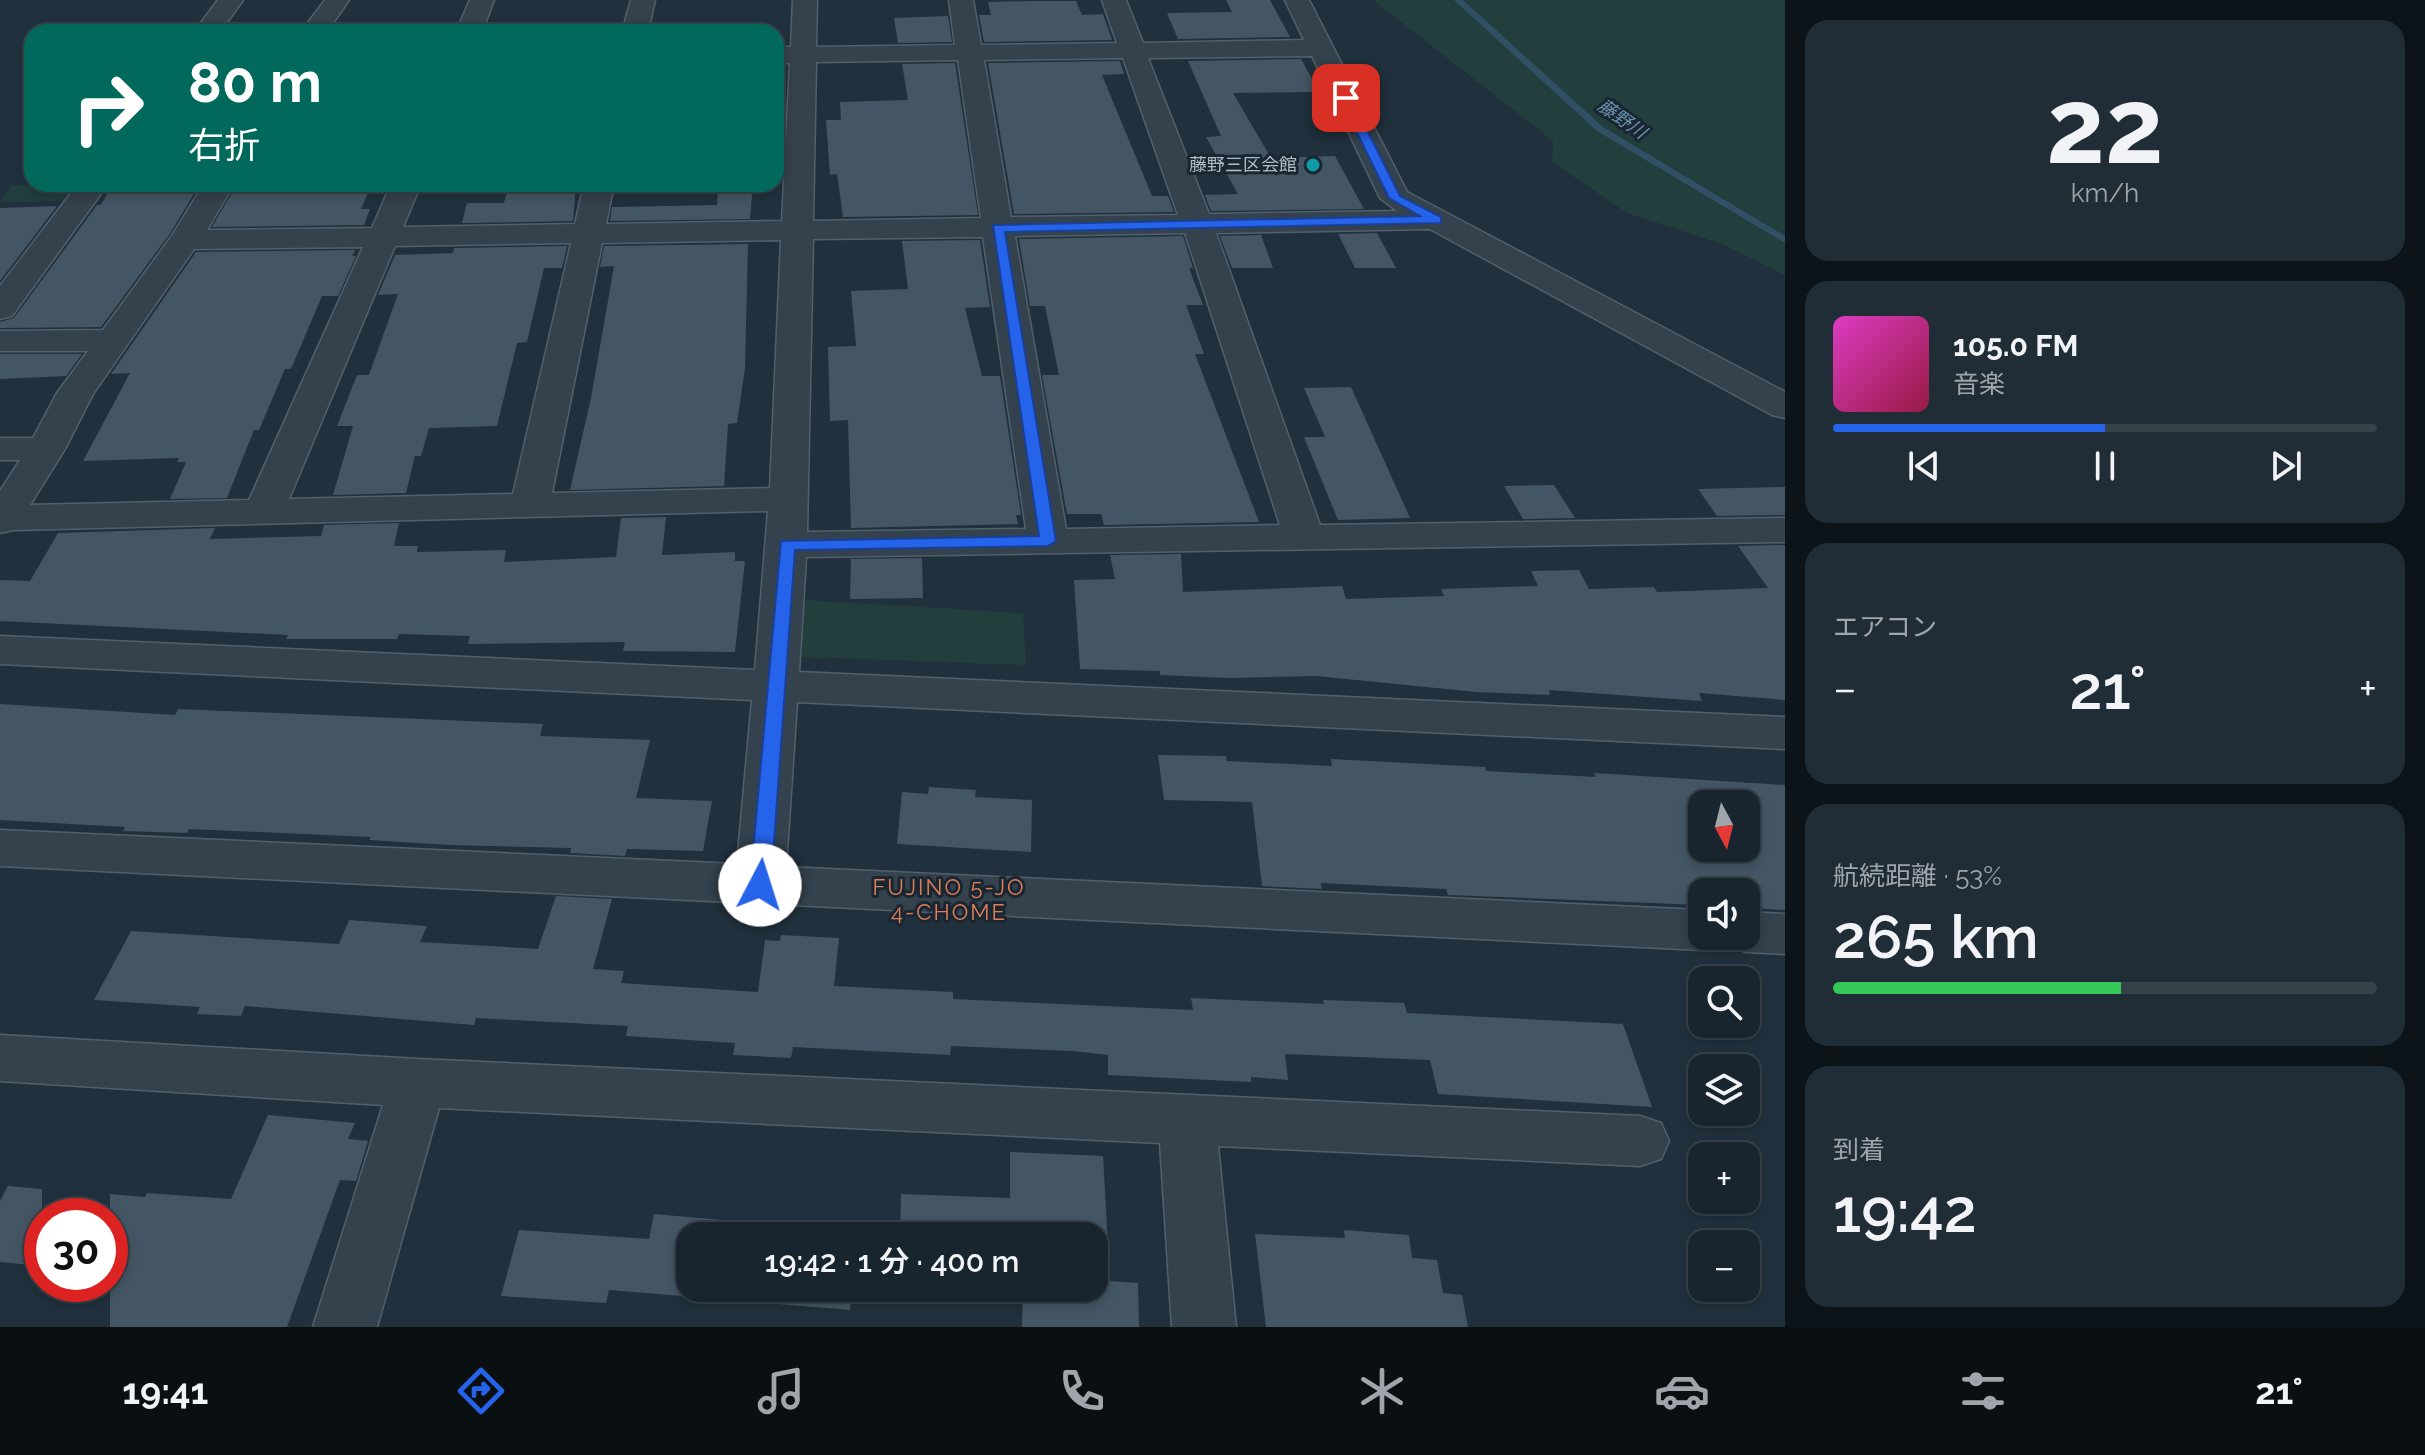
<!DOCTYPE html>
<html lang="ja">
<head>
<meta charset="utf-8">
<style>
  body { margin:0; font-family:Raleway,"Noto Sans JP",sans-serif; background:#212d36; color:#f1f3f6; height:100vh; display:flex; flex-direction:column; font-size:30px; white-space:nowrap }
  * { box-sizing:border-box; margin:0 }
  p { font-size:26px; color:#9fa5aa }
  .icon { flex:none; width:44px; height:44px; fill:none; stroke:currentColor; stroke-width:2; stroke-linecap:round; stroke-linejoin:round }
  .map { position:relative; flex:1; overflow:hidden }
  .panel { display:flex; flex-direction:column; gap:20px; padding:20px; background:#0d1419; width:640px }
  .panel>* { flex:none }
  .top-card { position:absolute; left:24px; top:24px; width:760px; height:168px; border-radius:24px; box-shadow:0 4px 12px #0003,0 0 0 2px #36424a; background:#00695c; color:#fff; overflow:hidden }
  .needle { width:52px; rotate:173deg }
  .fabs { position:absolute; left:1688px; top:790px; display:grid; gap:16px }
  .fabs a { display:grid; place-items:center; width:72px; height:72px; border-radius:16px; background:#18252e; box-shadow:0 4px 12px #0003,0 0 0 2px #36424a; font-size:40px }
  .speed { position:absolute; left:24px; top:1198px; display:flex; gap:16px; font-size:40px; font-weight:700; text-align:center }
  .speed>* { display:grid; place-content:center; width:104px; height:104px; border-radius:50%; background:#18252e; box-shadow:0 4px 12px #0003,0 0 0 2px #36424a; line-height:1 }
  .speed .limit { border:12px solid #d22; background:#fff; color:#111 }
  .pin { position:absolute; display:grid; place-items:center; width:68px; height:68px; color:#fff; margin:-34px; border-radius:16px; box-shadow:0 4px 12px #0006 }
  .me { position:absolute; width:88px; margin:-44px; rotate:5deg; stroke-linejoin:round; filter:drop-shadow(0 0 6px #0008) }
  .turn { display:flex; align-items:center; gap:28px; height:168px; padding:0 32px; font-size:36px }
  .turn .icon { width:104px; height:104px; stroke-width:2.5 }
  .turn b { display:block; font-size:56px; line-height:68px }
  .big { font-size:60px; font-weight:600; line-height:1.1 }
  .panel .tile { flex:1; display:flex; flex-direction:column; justify-content:center; gap:12px; min-width:0; padding:0 28px; border-radius:24px; background:#212d36 }
  .panel .dial { align-items:center; gap:0 }
  .dial b { font-size:104px; line-height:1 }
  .song { display:flex; align-items:center; gap:24px }
  .cover { width:96px; height:96px; border-radius:12px; background:linear-gradient(135deg,hsl(310 70% 55%),hsl(340 70% 35%)) }
  .played { height:8px; border-radius:4px; background:linear-gradient(90deg,#2563eb 50%,#36424a 50%) }
  .keys { display:flex; justify-content:space-around; direction:ltr }
  .heat { display:flex; justify-content:space-between; align-items:center; font-size:44px; direction:ltr }
  .charge { height:12px; border-radius:6px; background:linear-gradient(90deg,#34c759 53%,#36424a 0) }
  .trip { position:absolute; left:676px; top:1222px; width:432px; height:80px; border-radius:24px; background:#18252e; box-shadow:0 4px 12px #0003,0 0 0 2px #36424a; font-weight:600; line-height:80px; text-align:center }
  .dock { display:flex; height:128px; justify-content:space-around; align-items:center; background:#0a0f12; color:#9fa5aa }
  .dock .icon { width:56px; height:56px }
  .dock .current { color:#2563eb }
  .dock b { font-size:36px; color:#f1f3f6 }
  main { display:flex; flex:1; min-height:0 }
  .map>svg:first-child { display:block }
  .green { fill:#223e3d }
  .lines { fill:none; stroke-linecap:round; stroke-linejoin:round }
  .stream { fill:#324f66; fill-rule:evenodd }
  .building { fill:#445664; fill-rule:evenodd }
  .minor-casing { stroke:#52606b; stroke-width:3 }
  .minor { fill:#34424d; fill-rule:evenodd }
  .route { fill:#2563eb; stroke:#184099; stroke-width:2 }
  .culture-dot { fill:#0f9aa8; stroke:#1a2732; stroke-width:3 }
  .labels { text-anchor:middle; stroke-width:6; stroke-linejoin:round; paint-order:stroke }
  .far-water-label { font-size:18px; font-style:italic; fill:#6d93af; stroke:#1a2732 }
  .far-poi-label { font-size:18px; fill:#afbdc9; stroke:#1a2732; text-anchor:end }
  .neighbourhood-label { font-size:22px; letter-spacing:2px; fill:#de7e56; stroke:#1a2732 }
</style>
</head>
<body>
<main>
<div class="map">
<svg width="1785" height="1327" viewBox="0 0 1785 1327">
  <rect width="100%" height="100%" fill="#20313d"/>
  <g class="green">
    <polygon points="1373,0 1785,0 1785,275 1722,244 1627,213 1552,162 1553,141"/>
    <polygon points="79,184 65,201 0,202 12,185"/>
    <polygon points="803,600 1023,613 1026,665 802,657"/>
  </g>
  <g class="lines">
    <polygon class="stream" points="1454,0 1463,0 1603,127 1785,236 1785,243 1597,131"/>
  </g>
  <g class="building">
    <polygon points="1226,0 1270,0 1290,37 1178,39 1167,13 1232,12"/>
    <polygon points="1034,1 1076,1 1082,15 1103,14 1112,40 984,42 979,15 991,15 988,2"/>
    <polygon points="948,16 952,42 898,43 894,18"/>
    <polygon points="1301,59 1319,92 1233,93 1271,158 1335,156 1364,209 1211,211 1205,195 1238,194 1206,137 1221,136 1188,61"/>
    <polygon points="1120,61 1124,74 1102,75 1152,196 1168,196 1174,212 1014,214 988,63"/>
    <polygon points="955,63 978,215 843,217 837,174 830,175 826,120 841,120 840,102 908,100 902,64"/>
    <polygon points="113,184 200,184 169,235 101,327 0,328 0,322 14,318 97,205 101,205"/>
    <polygon points="237,184 372,184 361,209 370,209 364,225 212,227"/>
    <polygon points="509,184 576,184 573,221 462,223 467,203 504,203"/>
    <polygon points="718,184 753,184 750,219 610,221 612,207 717,205"/>
    <polygon points="57,206 0,281 0,208"/>
    <polygon points="1377,233 1396,268 1355,268 1338,234"/>
    <polygon points="1261,235 1273,268 1232,268 1220,236"/>
    <polygon points="1183,236 1193,268 1189,268 1203,305 1186,305 1204,354 1195,354 1259,522 1104,525 1101,514 1067,514 1042,375 1059,375 1045,306 1030,306 1019,239"/>
    <polygon points="980,240 990,307 965,308 982,376 1000,376 1021,515 1016,515 1018,524 851,528 848,420 830,421 828,347 856,346 851,291 908,289 902,241"/>
    <polygon points="748,244 745,368 737,423 728,424 724,486 570,490 591,398 614,266 600,267 604,246"/>
    <polygon points="567,246 562,268 544,268 527,342 517,343 497,426 429,428 421,456 415,456 406,493 333,495 353,426 337,426 357,375 369,375 398,294 378,295 395,255 453,253 454,248"/>
    <polygon points="355,250 352,256 356,256 338,296 322,296 291,369 285,369 259,430 254,430 227,498 170,499 186,462 177,462 179,458 83,461 130,373 111,374 196,252"/>
    <polygon points="0,354 82,354 66,376 0,379"/>
    <polygon points="1351,387 1410,518 1338,520 1304,437 1325,437 1304,388"/>
    <polygon points="1554,485 1575,518 1523,519 1504,486"/>
    <polygon points="1785,487 1785,515 1717,516 1698,489"/>
    <polygon points="666,517 662,555 735,552 735,561 745,561 735,652 623,651 625,642 468,644 470,636 399,634 397,639 286,639 288,635 0,621 0,580 30,581 58,533 215,528 210,539 321,536 324,525 399,523 394,546 418,546 417,552 506,550 504,562 616,557 621,518"/>
    <polygon points="1785,545 1785,700 1699,693 1702,701 1549,690 1550,695 1476,692 1316,676 1229,678 1160,675 1160,671 1080,669 1074,580 1115,579 1110,555 1181,554 1183,592 1342,586 1346,599 1444,596 1441,589 1538,586 1531,571 1579,570 1589,589 1654,587 1657,592 1768,588 1738,546"/>
    <polygon points="922,558 923,598 850,599 851,559"/>
    <polygon points="0,704 175,715 178,709 543,724 540,736 650,740 636,798 712,801 703,851 627,849 625,856 570,853 571,848 450,845 369,840 371,837 189,829 187,833 123,831 125,827 0,820"/>
    <path d="M1158 755 1226 756 1227 761 1332 766 1331 759 1485 767 1486 771 1596 777 1594 773 1785 785V910L1746 908V892H1702V905L1448 895 1446 889 1321 883 1322 889 1262 886 1252 802 1164 800ZM1702 804H1746V848H1702Z"/>
    <polygon points="929,787 976,790 975,797 1032,800 1031,852 897,844 902,792 928,794"/>
    <polygon points="556,896 612,899 593,969 624,971 621,983 758,992 765,940 780,941 781,935 839,938 834,986 953,992 953,999 1193,1010 1191,998 1324,1004 1323,1000 1404,1003 1407,1013 1623,1024 1652,1107 1438,1094 1430,1060 1285,1054 1288,1080 1251,1077 1251,1082 1108,1075 1108,1055 1073,1051 951,1046 950,1055 793,1047 791,1058 733,1055 735,1043 626,1036 628,1026 476,1018 474,1025 245,1006 241,1016 197,1014 200,1007 94,1000 131,931 339,944 349,920 427,926 420,942 538,949"/>
    <polygon points="268,1115 355,1123 348,1139 368,1141 356,1181 340,1180 287,1327 110,1327 110,1194 145,1197 147,1193 231,1199"/>
    <polygon points="1010,1152 1103,1156 1110,1281 1138,1283 1139,1327 1022,1327 1023,1288 1094,1288 1094,1236 900,1236 901,1194 1010,1198"/>
    <polygon points="8,1186 42,1189 42,1266 0,1262 0,1201"/>
    <polygon points="654,1214 858,1232 857,1236 690,1236 690,1288 852,1288 850,1310 609,1290 606,1303 501,1296 519,1230 649,1239"/>
    <polygon points="1344,1230 1409,1235 1412,1258 1437,1260 1443,1293 1462,1295 1468,1327 1266,1327 1255,1234 1345,1238"/>
  </g>
  <g class="lines">
    <defs>
      <g id="minor">
        <polygon points="218,0 243,0 220,32 194,32"/>
        <polygon points="325,0 349,0 327,32 301,32"/>
        <polygon points="470,0 494,0 482,32 456,32"/>
        <polygon points="631,0 655,0 648,32 622,32"/>
        <path d="M793 0H817L816 47 955 45 949 0H973L981 45 1117 43 1102 0H1126L1143 43 1304 40 1285 0H1309L1407 192 1785 392V418L1772 415 1430 229 1216 233 1320 525 1785 518V542L806 557 799 672 1785 717V749L797 702 786 867 1702 910V936H1746V912L1785 914V954L1746 952 1728 946 1723 938 1720 944 1702 950 0 866V830L737 864 752 700 0 664V636L755 670 768 511 13 530 0 533V491L20 460H0V438H33L57 393 88 351H0V331L103 330 171 237 204 184H234L207 230 372 228 391 184H421L403 227 575 224 584 184H614L606 224 782 221 790 63H776V47H791ZM1312 56 1380 198 1397 211 1209 214 1148 58ZM1123 58 1178 215 1011 217 984 60ZM958 60 981 218 813 221 816 62ZM1185 233 1280 525 1066 529 1015 236ZM983 237 1026 529 807 532 813 239ZM781 240 770 488 552 493 602 243ZM571 243 513 494 289 499 395 246ZM363 247 249 500 30 505 65 449 93 394 194 249Z"/>
        <polygon points="78,184 108,184 12,316 0,319 0,286"/>
        <polygon points="0,1035 418,1059 1640,1116 1661,1123 1669,1141 1661,1159 1640,1166 1218,1146 1236,1327 1172,1327 1160,1143 439,1108 377,1327 313,1327 383,1105 0,1081"/>
      </g>
    </defs>
    <use href="#minor" class="minor-casing"/>
    <use href="#minor" class="minor"/>
  </g>
  <polygon class="route" points="1346,95 1351,98 1400,196 1441,217 1441,223 1005,232 1056,541 1048,546 795,550 771,885 768,891 753,891 750,885 781,541 1039,536 993,225 1420,216 1389,198 1340,98"/>
  <circle class="culture-dot" cx="1313" cy="165" r="8"/>
  <g class="labels">
    <g class="far-water-label">
      <text transform="translate(1622 119) rotate(35)" y="6">藤野川</text>
    </g>
    <g class="far-poi-label">
      <text x="1297" y="171">藤野三区会館</text>
    </g>
    <g class="neighbourhood-label">
      <text x="949" y="895">FUJINO 5-JO<tspan x="949" dy="25">4-CHOME</tspan></text>
    </g>
  </g>
</svg>
<div class="fabs">
<a><svg class="needle" viewBox="-14 -14 28 28"><path d="M0-13l5 13h-10z" fill="#e53935"/><path d="M0 13l5-13h-10z" fill="#9fa5aa"/></svg></a>
<a><svg class="icon" aria-label="sound" viewBox="0 0 24 24"><path d="M4 9h4l5-4v14l-5-4H4zM17 9q2 3 0 6"/></svg></a>
<a><svg class="icon" aria-label="search" viewBox="0 0 24 24"><circle cx="10" cy="10" r="6"/><path d="M15 15l6 6"/></svg></a>
<a><svg class="icon" aria-label="layers" viewBox="0 0 24 24"><path d="M12 4l9 5-9 5-9-5zM3 14l9 5 9-5"/></svg></a>
<a>+</a>
<a>−</a>
</div>
<div class="speed"><div class="limit">30</div></div>
<div class="pin" style="left:1346px;top:98px;background:#d93025"><svg class="icon" aria-label="arrive" viewBox="0 0 24 24"><path d="M6 21V4h12l-3 4 3 4H6"/></svg></div>
<svg class="me" style="left:760px;top:885px" viewBox="-20 -20 40 40"><circle r="19" fill="#fff"/><path d="M0-13L10 11 0 6-10 11z" fill="#2563eb"/></svg>
<div class="trip">19:42 · 1 分 · 400 m</div>
<div class="top-card">
<div class="turn"><svg class="icon" aria-label="right" viewBox="0 0 24 24"><path d="M7 20v-9h11M14 6l5 5-5 5"/></svg><div><b>80 m</b>右折</div></div>
</div>
</div>
<section class="panel">
<div class="tile dial"><b>22</b><p>km/h</p></div>
<div class="tile">
<div class="song"><i class="cover"></i><div><b>105.0 FM</b><p>音楽</p></div></div>
<div class="played"></div>
<div class="keys"><svg class="icon" aria-label="previous" viewBox="0 0 24 24"><path d="M18 5L8 12l10 7zM5 5v14"/></svg><svg class="icon" aria-label="pause" viewBox="0 0 24 24"><path d="M8 5v14M16 5v14"/></svg><svg class="icon" aria-label="next" viewBox="0 0 24 24"><path d="M6 5l10 7-10 7zM19 5v14"/></svg></div>
</div>
<div class="tile"><p>エアコン</p>
<div class="heat"><a>−</a><b class="big">21°</b><a>+</a></div>
</div>
<div class="tile"><p>航続距離 · 53%</p><b class="big">265 km</b><div class="charge"></div></div>
<div class="tile"><p>到着</p><b class="big">19:42</b></div>
</section>
</main>
<nav class="dock">
<b>19:41</b>
<svg class="icon current" aria-label="directions" viewBox="0 0 24 24"><path d="M12 3l9 9-9 9-9-9zM9 14v-3h6M13 9l2 2-2 2"/></svg>
<svg class="icon" aria-label="music" viewBox="0 0 24 24"><path d="M9 18V5l10-2v13"/><circle cx="6" cy="18" r="3"/><circle cx="16" cy="16" r="3"/></svg>
<svg class="icon" aria-label="phone" viewBox="0 0 24 24"><path d="M5 4h4l2 5-3 2q2 4 5 5l2-3 5 2v4C11 20 4 13 5 4z"/></svg>
<svg class="icon" aria-label="climate" viewBox="0 0 24 24"><path d="M12 3v18M4 7l16 10M4 17L20 7"/></svg>
<svg class="icon" aria-label="car" viewBox="0 0 24 24"><path d="M5 17H2v-5l4-1 3-4h7l3 4 3 1v5h-3M9 17h6M6 11h13"/><circle cx="7" cy="17" r="2"/><circle cx="17" cy="17" r="2"/></svg>
<svg class="icon" aria-label="filters" viewBox="0 0 24 24"><path d="M4 7h16M4 17h16"/><circle cx="9" cy="7" r="2"/><circle cx="15" cy="17" r="2"/></svg>
<b>21°</b>
</nav>
</body>
</html>
